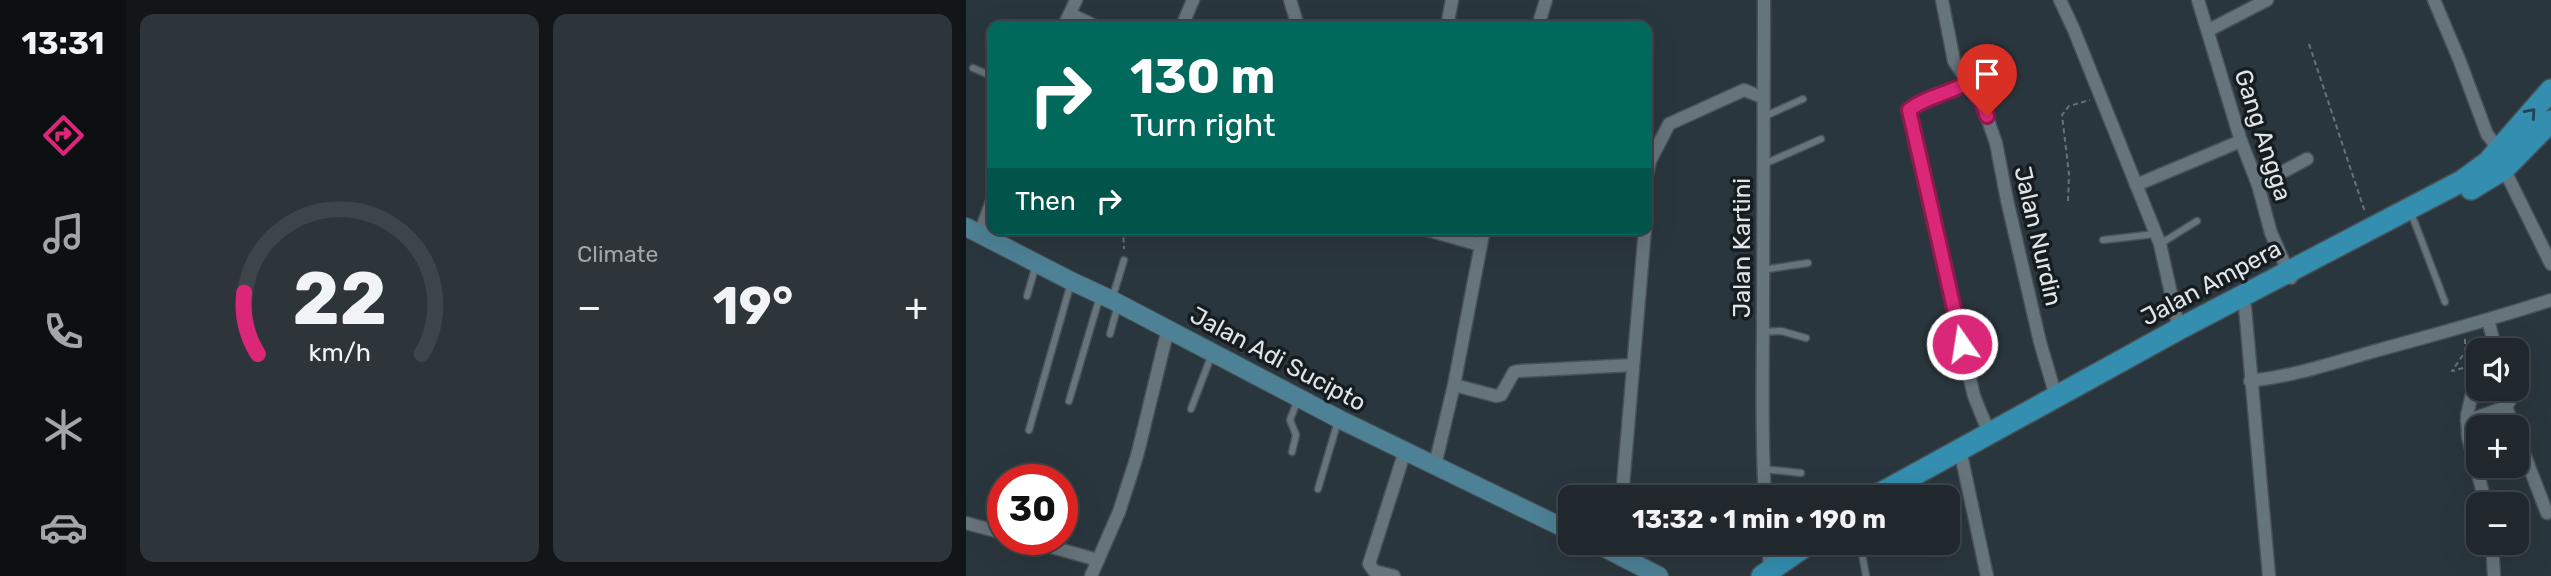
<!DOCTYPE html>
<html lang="en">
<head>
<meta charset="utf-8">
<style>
  body { margin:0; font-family:Rubik,sans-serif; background:#2d343a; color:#f1f3f6; height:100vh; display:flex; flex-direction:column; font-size:26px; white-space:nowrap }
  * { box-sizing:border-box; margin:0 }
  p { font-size:23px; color:#a2a6aa }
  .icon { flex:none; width:38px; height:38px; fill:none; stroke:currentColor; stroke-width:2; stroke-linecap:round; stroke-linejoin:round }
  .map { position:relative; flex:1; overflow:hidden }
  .panel { display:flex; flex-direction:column; gap:14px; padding:14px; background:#121619; width:840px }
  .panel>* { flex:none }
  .hud { position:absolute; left:21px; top:21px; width:665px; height:214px; border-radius:14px; box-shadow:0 7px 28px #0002,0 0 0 2px #3d444a; background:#00695c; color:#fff; overflow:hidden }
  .fabs { position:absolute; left:1500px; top:338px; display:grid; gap:14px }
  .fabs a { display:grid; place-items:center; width:63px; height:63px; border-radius:14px; background:#20282e; box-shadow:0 7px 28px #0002,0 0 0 2px #3d444a; font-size:35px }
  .speed { position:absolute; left:21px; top:464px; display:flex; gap:14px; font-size:35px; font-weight:700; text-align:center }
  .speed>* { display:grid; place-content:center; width:91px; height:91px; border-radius:50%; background:#20282e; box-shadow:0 7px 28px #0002,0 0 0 2px #3d444a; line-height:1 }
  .speed .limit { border:10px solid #d22; background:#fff; color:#111 }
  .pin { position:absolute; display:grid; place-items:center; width:60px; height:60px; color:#fff; margin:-72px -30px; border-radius:50% 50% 50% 0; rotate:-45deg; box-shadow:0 0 7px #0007 }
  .pin .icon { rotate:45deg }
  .me { position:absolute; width:77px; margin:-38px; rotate:347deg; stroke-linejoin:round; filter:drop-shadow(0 0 5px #0008) }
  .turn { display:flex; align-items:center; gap:24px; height:147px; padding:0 28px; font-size:32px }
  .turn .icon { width:91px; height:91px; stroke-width:2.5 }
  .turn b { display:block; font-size:49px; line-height:60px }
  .then { display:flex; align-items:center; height:66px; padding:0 28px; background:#0003; gap:14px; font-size:26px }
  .big { font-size:52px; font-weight:700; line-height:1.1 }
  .panel .card { flex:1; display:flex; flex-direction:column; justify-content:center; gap:10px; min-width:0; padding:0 24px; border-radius:14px; background:#2d343a }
  .panel .dial { align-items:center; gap:0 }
  .dial svg { height:182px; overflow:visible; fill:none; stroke:#3d444a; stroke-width:7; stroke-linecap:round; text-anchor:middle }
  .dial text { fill:#f1f3f6; stroke:none }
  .heat { display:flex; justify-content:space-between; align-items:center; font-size:38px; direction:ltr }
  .panel .tiles { flex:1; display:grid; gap:14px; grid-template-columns:repeat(2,1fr) }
  .trip { position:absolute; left:592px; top:485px; width:402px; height:70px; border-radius:14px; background:#20282e; box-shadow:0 7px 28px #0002,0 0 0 2px #3d444a; font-weight:700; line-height:70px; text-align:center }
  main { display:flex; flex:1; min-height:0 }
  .tabs { display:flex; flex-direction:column; width:126px; justify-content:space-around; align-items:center; background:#0d1012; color:#a2a6aa }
  .tabs .icon { width:49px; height:49px }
  .tabs .current { color:#db2777 }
  .tabs b { font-size:32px; color:#f1f3f6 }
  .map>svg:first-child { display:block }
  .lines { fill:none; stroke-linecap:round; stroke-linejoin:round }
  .lane-casing { stroke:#475157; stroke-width:9 }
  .street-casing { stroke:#475157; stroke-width:15 }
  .secondary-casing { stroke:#475157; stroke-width:20 }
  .primary-casing { stroke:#475157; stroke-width:24 }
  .path { stroke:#677177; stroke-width:2; stroke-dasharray:5 3.5; stroke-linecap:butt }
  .lane { stroke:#66747b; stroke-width:6 }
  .street { stroke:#66747b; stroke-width:12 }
  .secondary { stroke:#4d8196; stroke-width:18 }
  .primary { stroke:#348eb0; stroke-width:21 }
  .oneway { stroke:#214452 }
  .route-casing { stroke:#8e194d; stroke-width:18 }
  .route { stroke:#db2777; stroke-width:12 }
  .labels { text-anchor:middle; stroke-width:7; stroke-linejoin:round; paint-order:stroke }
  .street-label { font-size:24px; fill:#dee6ea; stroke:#171c20 }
</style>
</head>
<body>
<main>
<nav class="tabs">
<b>13:31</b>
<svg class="icon current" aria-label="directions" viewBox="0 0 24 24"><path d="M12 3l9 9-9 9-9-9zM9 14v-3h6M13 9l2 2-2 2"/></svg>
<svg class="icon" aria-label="music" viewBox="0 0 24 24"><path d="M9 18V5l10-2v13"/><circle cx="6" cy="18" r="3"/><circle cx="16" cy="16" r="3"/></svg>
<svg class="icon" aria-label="phone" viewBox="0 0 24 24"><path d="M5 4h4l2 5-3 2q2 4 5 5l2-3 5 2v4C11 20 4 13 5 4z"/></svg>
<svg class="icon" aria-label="climate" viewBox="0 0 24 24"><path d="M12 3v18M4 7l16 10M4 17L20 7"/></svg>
<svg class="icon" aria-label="car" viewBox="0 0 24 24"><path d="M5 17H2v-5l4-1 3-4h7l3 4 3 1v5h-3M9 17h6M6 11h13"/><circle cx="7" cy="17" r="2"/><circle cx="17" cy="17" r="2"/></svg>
</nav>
<section class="panel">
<div class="tiles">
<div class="card dial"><svg viewBox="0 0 100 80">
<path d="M14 69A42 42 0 1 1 86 69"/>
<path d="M14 69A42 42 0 0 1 8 42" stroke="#db2777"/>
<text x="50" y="56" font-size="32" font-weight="700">22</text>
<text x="50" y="72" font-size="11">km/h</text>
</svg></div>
<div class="card"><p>Climate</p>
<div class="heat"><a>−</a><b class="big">19°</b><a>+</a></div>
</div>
</div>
</section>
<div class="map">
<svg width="1585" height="576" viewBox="0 0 1585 576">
  <rect width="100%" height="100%" fill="#2a363d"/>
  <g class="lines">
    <defs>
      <g id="lane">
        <polyline points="7,68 26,76"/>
        <polyline points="797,117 837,99"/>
        <polyline points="798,164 855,139"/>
        <polyline points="1447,218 1479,302"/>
        <polyline points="1137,240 1189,234"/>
        <polyline points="1194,244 1231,221"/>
        <polyline points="796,270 842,263"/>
        <polyline points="61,296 70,265"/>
        <polyline points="146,299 158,260"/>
        <polyline points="797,332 815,331 840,338"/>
        <polyline points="144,334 152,305"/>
        <polyline points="103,401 134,296"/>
        <polyline points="225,409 246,354"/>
        <polyline points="63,430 105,283"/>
        <polyline points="326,452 330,435 324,420 332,399"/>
        <polyline points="797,469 835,473"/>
        <polyline points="352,489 372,421"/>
        <polyline points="894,542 900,576"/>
      </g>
      <g id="street">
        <polyline points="324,0 332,26"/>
        <path d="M798 0C797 105 797 210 797 315 797 376 795 437 799 497"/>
        <polyline points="976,0 988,61 1016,103 1030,143 1041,200 1074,342 1091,400"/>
        <polyline points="1094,0 1108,30 1194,244 1213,329"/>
        <polyline points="1232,0 1275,141 1292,185 1305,233 1325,278"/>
        <polyline points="1468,0 1493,59 1521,134 1533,150"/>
        <polyline points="104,14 129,26"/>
        <polyline points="98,26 110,0"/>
        <polyline points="216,26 227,0"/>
        <polyline points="481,26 486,0"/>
        <polyline points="572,26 580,0"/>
        <polyline points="1243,30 1301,0"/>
        <path d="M1002 82C984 94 960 96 943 110V115L1008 396 1023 433"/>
        <polyline points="1538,169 1585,264"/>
        <polyline points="681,174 684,161 703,124 778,90 796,97"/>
        <polyline points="1170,185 1275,141"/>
        <polyline points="1292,185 1341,159"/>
        <polyline points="458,229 514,245"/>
        <polyline points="14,233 26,201"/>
        <polyline points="1279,307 1303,576"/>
        <polyline points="1522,320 1530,350"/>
        <path d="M1284 381C1328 376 1367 363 1409 351 1468 335 1527 319 1585 300"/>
        <polyline points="1509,381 1501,415 1502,437 1520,504"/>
        <polyline points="488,385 530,396 535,395 548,372 553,371 667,365"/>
        <polyline points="1540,407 1544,400 1541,388"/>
        <polyline points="1501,421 1540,407 1548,427"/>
        <polyline points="1550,433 1581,513"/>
        <polyline points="996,459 1021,576"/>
        <polyline points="469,465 488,385 518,229"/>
        <polyline points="656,497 679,229"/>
        <polyline points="0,523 37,533"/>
        <polyline points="57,539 132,560"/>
        <polyline points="802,542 804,570"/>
        <polyline points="1526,542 1528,576"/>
        <polyline points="125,576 153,512 171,456 202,329"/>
        <polyline points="428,576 408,571 403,564 439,451"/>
      </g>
      <g id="secondary">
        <polyline points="0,227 105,281 146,300 373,419 604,531"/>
        <polyline points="627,542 693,576"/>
      </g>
      <g id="primary">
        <polyline points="1505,189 1538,169 1585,121"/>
        <polyline points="908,497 1213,329 1496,181 1522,162 1585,90"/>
        <polyline points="796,576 845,542"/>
      </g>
    </defs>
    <use href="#lane" class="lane-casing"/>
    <use href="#street" class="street-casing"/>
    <use href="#secondary" class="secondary-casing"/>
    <use href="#primary" class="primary-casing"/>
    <g class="path">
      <polyline points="1343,44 1399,212"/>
      <polyline points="1102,201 1103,174 1096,115 1103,106 1124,100"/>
      <polyline points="157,229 158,249"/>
      <polyline points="1499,339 1499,352 1486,371 1512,364"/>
      <polyline points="1550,356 1557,354"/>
    </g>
    <use href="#lane" class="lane"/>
    <use href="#street" class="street"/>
    <use href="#secondary" class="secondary"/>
    <use href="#primary" class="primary"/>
  </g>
  <defs><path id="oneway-chevron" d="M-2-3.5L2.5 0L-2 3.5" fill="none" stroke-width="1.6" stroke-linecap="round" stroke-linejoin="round" transform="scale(1.75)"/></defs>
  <use class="oneway" href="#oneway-chevron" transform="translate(1565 113) rotate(-49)"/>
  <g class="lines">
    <defs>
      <path id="route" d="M996 344 943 110C960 96 984 94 1002 82L1016 103 1021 116"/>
    </defs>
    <use href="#route" class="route-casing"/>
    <use href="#route" class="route"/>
  </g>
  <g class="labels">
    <g class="street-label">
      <text transform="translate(1297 135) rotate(72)" y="8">Gang Angga</text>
      <text transform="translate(1072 236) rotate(77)" y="8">Jalan Nurdin</text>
      <text transform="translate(776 248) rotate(-90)" y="8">Jalan Kartini</text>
      <text transform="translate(1245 283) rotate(-28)" y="8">Jalan Ampera</text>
      <text transform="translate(312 359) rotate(28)" y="8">Jalan Adi Sucipto</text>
    </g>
  </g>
</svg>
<div class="fabs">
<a><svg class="icon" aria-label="sound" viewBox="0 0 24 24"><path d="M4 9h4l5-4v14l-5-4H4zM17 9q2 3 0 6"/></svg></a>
<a>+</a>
<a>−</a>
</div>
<div class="speed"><div class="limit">30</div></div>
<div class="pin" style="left:1021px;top:116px;background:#d93025"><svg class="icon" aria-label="arrive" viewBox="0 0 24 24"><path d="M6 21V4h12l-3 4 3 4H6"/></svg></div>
<svg class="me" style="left:996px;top:344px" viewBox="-20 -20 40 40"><circle r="17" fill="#db2777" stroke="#fff" stroke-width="3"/><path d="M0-11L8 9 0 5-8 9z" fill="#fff"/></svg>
<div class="trip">13:32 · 1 min · 190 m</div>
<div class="hud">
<div class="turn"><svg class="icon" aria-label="right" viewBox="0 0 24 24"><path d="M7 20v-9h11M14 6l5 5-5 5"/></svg><div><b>130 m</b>Turn right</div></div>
<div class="then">Then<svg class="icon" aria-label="right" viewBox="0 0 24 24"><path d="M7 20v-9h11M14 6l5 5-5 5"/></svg></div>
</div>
</div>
</main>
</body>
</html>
